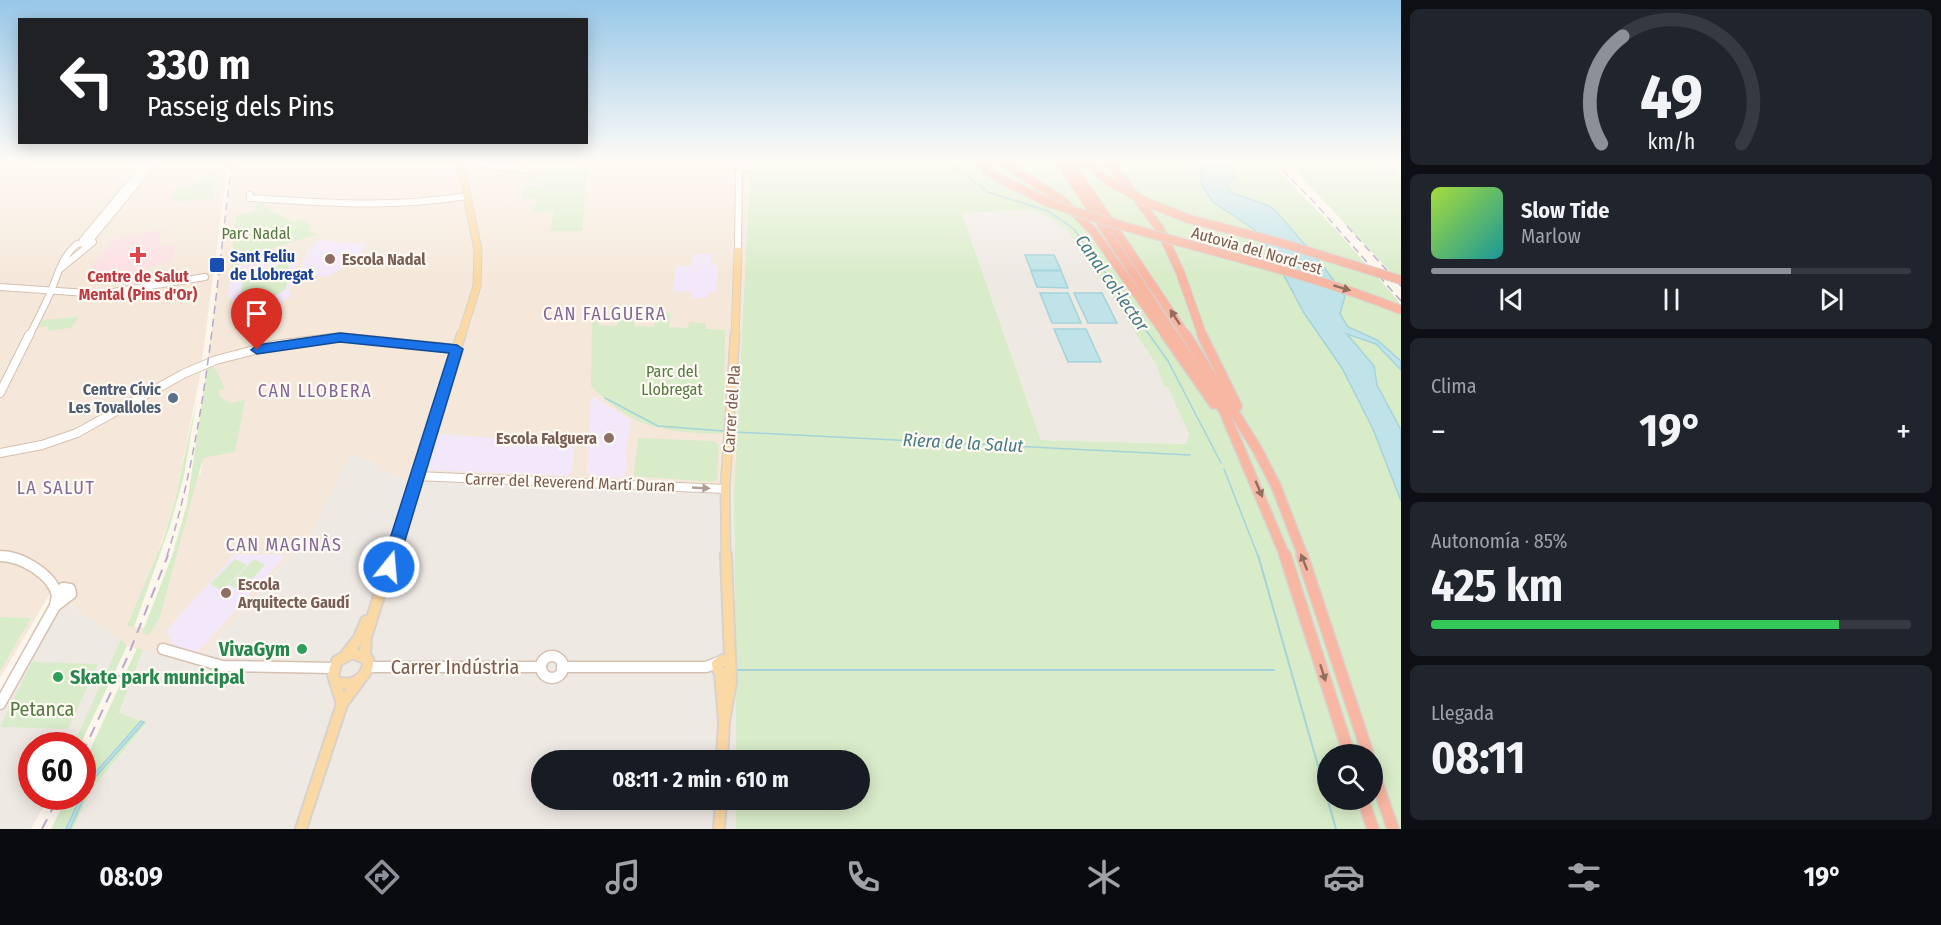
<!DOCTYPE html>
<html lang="es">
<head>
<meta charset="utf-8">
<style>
  body { margin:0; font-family:"Fira Sans Condensed",sans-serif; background:#20242c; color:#f1f3f6; height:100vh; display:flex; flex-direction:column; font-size:22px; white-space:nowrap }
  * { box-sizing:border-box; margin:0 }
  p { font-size:20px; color:#9ea1a6 }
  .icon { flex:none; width:33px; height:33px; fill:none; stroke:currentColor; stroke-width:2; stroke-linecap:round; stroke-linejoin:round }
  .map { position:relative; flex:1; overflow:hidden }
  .side { display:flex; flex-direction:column; gap:9px; padding:9px; background:#0d0f14; width:540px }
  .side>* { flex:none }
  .hud { position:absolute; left:18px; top:18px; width:570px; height:126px; border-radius:0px; box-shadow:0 3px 15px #0003; background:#202124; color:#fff; overflow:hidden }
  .fabs { position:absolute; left:1317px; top:744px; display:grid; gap:12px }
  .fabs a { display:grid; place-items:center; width:66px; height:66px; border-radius:50%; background:#171b24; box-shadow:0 3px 15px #0003; font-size:30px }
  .speed { position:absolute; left:18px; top:732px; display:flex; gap:12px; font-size:30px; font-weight:700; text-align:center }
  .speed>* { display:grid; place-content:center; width:78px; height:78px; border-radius:50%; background:#171b24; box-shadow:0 3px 15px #0003; line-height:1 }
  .speed .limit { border:9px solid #d22; background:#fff; color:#111 }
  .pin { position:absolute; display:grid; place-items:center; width:51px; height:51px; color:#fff; margin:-62px -26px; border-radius:50% 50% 50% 0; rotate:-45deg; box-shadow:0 0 6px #0007 }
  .pin .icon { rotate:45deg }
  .me { position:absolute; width:66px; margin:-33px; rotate:17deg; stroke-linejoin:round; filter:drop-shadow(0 0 4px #0008) }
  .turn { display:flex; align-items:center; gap:21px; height:126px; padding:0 30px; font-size:27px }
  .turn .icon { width:78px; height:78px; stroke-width:2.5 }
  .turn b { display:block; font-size:42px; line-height:51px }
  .big { font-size:45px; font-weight:700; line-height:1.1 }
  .side .tile { flex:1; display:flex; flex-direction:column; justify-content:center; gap:9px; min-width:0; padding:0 21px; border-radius:9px; background:#20242c }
  .side .dial { align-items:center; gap:0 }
  .dial svg { height:156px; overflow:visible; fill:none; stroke:#363941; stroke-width:7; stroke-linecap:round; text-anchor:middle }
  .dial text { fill:#f1f3f6; stroke:none }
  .song { display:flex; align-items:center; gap:18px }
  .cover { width:72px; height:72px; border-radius:9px; background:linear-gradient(135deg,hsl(80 70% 55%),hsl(180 70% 35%)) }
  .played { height:6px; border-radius:3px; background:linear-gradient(90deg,#8c9099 75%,#363941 75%) }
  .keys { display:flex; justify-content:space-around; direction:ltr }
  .heat { display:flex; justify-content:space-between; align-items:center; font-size:33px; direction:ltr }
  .charge { height:9px; border-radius:4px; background:linear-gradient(90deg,#34c759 85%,#363941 0) }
  .trip { position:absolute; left:531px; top:750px; width:339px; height:60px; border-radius:30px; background:#171b24; box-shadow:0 3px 15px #0003; font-weight:700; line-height:60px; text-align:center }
  .tabs { display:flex; height:96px; justify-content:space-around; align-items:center; background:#090b0e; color:#9ea1a6 }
  .tabs .icon { width:42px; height:42px }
  .tabs .active { color:#8c9099 }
  .tabs b { font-size:27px; color:#f1f3f6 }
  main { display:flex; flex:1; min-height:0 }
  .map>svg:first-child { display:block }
  .residential { fill:#f5e8da; fill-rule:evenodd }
  .industrial { fill:#efe9e4 }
  .education { fill:#f3e8fa }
  .medical { fill:#fbdfe3 }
  .green { fill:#d8ecc9; fill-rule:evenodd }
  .water { fill:#bfe3e8; stroke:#a5d3da; stroke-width:1.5 }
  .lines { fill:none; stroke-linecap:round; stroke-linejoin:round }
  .stream-far1 { stroke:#a5d3da; stroke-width:1.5 }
  .stream { stroke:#a5d3da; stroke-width:2 }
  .secondary-far2-casing { stroke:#d6c0b0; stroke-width:8 }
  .secondary-far1-casing { stroke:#d6c0b0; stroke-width:10 }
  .secondary-casing { stroke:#d6c0b0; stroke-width:13 }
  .primary-far2-casing { stroke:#dad1cd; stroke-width:9 }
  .primary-far1-casing { stroke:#dad1cd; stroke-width:11 }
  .primary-casing { stroke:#dad1cd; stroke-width:14 }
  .highway-far2-casing { stroke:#dad1cd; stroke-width:10 }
  .highway-far1-casing { stroke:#dad1cd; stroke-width:12 }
  .highway-casing { stroke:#dad1cd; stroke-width:14 }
  .secondary-far2 { stroke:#fff; stroke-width:6 }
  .secondary-far1 { stroke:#fff; stroke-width:8 }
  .secondary { stroke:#fff; stroke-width:10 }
  .primary-far2 { stroke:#fbd9a5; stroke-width:7 }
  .primary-far1 { stroke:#fbd9a5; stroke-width:8 }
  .primary { stroke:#fbd9a5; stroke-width:10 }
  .highway-far2 { stroke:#f7b7a3; stroke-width:8 }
  .highway-far1 { stroke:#f7b7a3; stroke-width:9 }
  .highway { stroke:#f7b7a3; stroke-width:11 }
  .rail-far1 { stroke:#b9a8c9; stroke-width:1.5; stroke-dasharray:8 5; stroke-linecap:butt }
  .rail { stroke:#b9a8c9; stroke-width:2; stroke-dasharray:11 8; stroke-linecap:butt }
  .highway-bridge-casing { stroke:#dad1cd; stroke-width:10; stroke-linecap:butt }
  .highway-bridge { stroke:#f7b7a3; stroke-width:8 }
  .oneway { fill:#936e5e }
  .oneway2 { fill:#af9d94 }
  .route { fill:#1a73e8; stroke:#114b97; stroke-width:1.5 }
  .health-dot { fill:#e0444e; stroke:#fffaf3; stroke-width:2 }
  .education-dot { fill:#8d6e63; stroke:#fffaf3; stroke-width:2 }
  .transit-dot { fill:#1a4fb4; stroke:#fffaf3; stroke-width:2 }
  .service-dot { fill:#5c6f8a; stroke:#fffaf3; stroke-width:2 }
  .leisure-dot { fill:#2e9e5b; stroke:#fffaf3; stroke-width:2 }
  .labels { text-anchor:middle; stroke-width:4.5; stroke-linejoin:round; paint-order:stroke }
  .park-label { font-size:16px; fill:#537a41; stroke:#fffaf3 }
  .street-label { font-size:16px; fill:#7a5c4d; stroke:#fffaf3 }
  .transit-label { font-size:16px; font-weight:bold; fill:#164399; stroke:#fffaf3; text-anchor:start }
  .education-label { font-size:16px; font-weight:bold; fill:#785e54; stroke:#fffaf3; text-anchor:start }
  .health-label { font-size:16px; font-weight:bold; fill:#be3a42; stroke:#fffaf3 }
  .service-label { font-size:16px; font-weight:bold; fill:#4e5e75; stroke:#fffaf3; text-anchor:end }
  .water-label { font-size:18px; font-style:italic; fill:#437c86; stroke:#fffaf3 }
  .neighbourhood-label { font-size:18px; letter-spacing:1.5px; fill:#846695; stroke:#fffaf3 }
  .near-leisure-label { font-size:20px; font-weight:bold; fill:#27864d; stroke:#fffaf3; text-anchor:end }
  .near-street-label { font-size:20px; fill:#7a5c4d; stroke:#fffaf3 }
  .near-park-label { font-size:20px; fill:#537a41; stroke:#fffaf3 }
</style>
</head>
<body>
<main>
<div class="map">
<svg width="1401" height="829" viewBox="0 0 1401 829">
  <rect width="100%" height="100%" fill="#fdf6ec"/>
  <path class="residential" d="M0 161H228L202 361 208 359 233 161H766L759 171 750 175 734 488 416 476 404 481 375 463 350 454 312 532 193 666 127 646 70 605 60 604 51 592 0 678ZM208 369 201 473 196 478 160 617 142 633 144 627H134L175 500 201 371Z"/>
  <g class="industrial">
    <polygon points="1028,210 1044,214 1069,232 1089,259 1156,364 1164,386 1168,388 1189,434 1186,444 1041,440 962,212"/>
    <polygon points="350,454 375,463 404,481 416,476 734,488 736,760 542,760 542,800 736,800 736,829 73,829 91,790 147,724 119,714 143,650 193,666 312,532"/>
    <polygon points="60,604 69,605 121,639 73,745 32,746 32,796 48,797 31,829 0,829 0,711"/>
  </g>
  <g class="education">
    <polygon points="320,240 355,243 368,243 356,260 327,277 301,274 303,262 312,245"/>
    <polygon points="268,253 273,263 298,258 289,292 293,295 255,319 228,296 231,270"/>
    <polygon points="693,254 711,254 711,265 718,265 716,292 708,293 707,298 691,298 691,292 673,291 676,266 692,266"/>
    <polygon points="591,395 631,420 626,453 628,467 623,478 593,477 587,471"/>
    <polygon points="438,434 574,444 572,472 566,476 427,470"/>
    <polygon points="235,554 286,555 196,654 175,646 166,631"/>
  </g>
  <polygon class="medical" points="161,229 159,247 175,245 174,261 139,269 132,284 120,286 125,274 102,277 103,273 98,273 93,264 114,240"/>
  <g class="green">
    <path d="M766 161H1206L1200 172 1213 202 1255 230 1272 253 1304 313 1342 368 1373 429 1401 501V829H736V800H860V760H736L734 488 750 174 759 171ZM1028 210 1044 214 1069 232 1156 364 1164 386 1168 388 1189 434 1186 444 1041 440 962 213ZM1328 754H1372V800H1328Z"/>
    <polygon points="1228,161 1269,161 1338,232 1394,296 1401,305 1401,361 1377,340 1348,327 1340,314 1342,302 1320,262 1276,211 1230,192 1227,183 1230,164"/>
    <polygon points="1286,161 1388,161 1401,178 1401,283"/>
    <polygon points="587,172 582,231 550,231 554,211 532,212 532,207 537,206 537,199 521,199 526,186 539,186 539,183 525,182 528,175"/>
    <polygon points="211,173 216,173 214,198 171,202 176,185 182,185 182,188 190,187 191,183 196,185 198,179 211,177"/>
    <polygon points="259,202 265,202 263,206 294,223 300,219 312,226 308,230 317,235 278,246 231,268 236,216 253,212"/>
    <polygon points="285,262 289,266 286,289 253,309 240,298 243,282"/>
    <path d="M596 311H600L598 325 617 326 619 319 635 320 634 326 654 327 656 312 671 313 669 327 688 328 689 322 706 323V329L725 330 724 423 721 434C663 432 634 429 591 386L592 314Z"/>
    <polygon points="78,317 71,328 47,331 48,326 39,327 42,320"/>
    <polygon points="1346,334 1376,344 1401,370 1401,430 1377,385 1373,366"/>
    <polygon points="214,367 225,388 218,391 220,397 230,403 245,400 235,452 203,458 160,617 149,635 142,633 172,556 187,504 207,369"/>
    <polygon points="196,403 184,476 170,526 134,627 127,626 162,543 175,500"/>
    <polygon points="638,438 714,441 719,445 717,479 712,482 634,476"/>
    <polygon points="235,559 247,565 222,591 210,584"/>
    <polygon points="254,559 265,565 241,591 229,585"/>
    <polygon points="0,617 31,618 0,671"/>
    <polygon points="121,639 127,646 80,745 73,745"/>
    <polygon points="137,648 143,650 119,713 141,721 92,776 83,792 83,765"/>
    <polygon points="32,662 98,664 68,729 0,727"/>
    <polygon points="144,722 147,723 91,790 73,829 70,829 91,782"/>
    <polygon points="67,797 80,797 66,829 51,829"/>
  </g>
  <g class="water">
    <polygon points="1206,161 1228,161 1235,179 1227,183 1230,192 1267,205 1276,211 1320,262 1345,296 1340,314 1348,327 1377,340 1401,361 1401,370 1376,344 1347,334 1374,366 1377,385 1401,430 1401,501 1373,429 1342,368 1304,313 1272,253 1255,230 1213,202 1202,186 1200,172"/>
    <polygon points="1025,255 1054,255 1061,270 1031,270"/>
    <polygon points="1031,271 1061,271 1068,288 1037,287"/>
    <polygon points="1040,293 1068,293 1081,323 1052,323"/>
    <polygon points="1074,293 1102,293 1117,323 1088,323"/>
    <polygon points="1054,329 1086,329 1101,362 1068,362"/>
    <polygon points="141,721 144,722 91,782 70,829 66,829 88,781"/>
  </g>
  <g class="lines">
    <g class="stream-far1">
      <polyline points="948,161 988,192 1048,211 1074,229 1168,361 1221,463"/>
      <polyline points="605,398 658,426 724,431"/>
      <polyline points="735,432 1190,455"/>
      <polyline points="1224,469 1258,556"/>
    </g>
    <g class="stream">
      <polyline points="1258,555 1336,829"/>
      <polyline points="736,670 1274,670"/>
    </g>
    <defs>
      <g id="secondary-far2">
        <polyline points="475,161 495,167 529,170 534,161"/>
        <polyline points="735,161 738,166 747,169 757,167 759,161"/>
        <path d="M250 195V198C323 203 394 208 467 196"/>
        <polyline points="83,240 148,161"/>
        <polyline points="90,240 155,161"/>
        <polyline points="738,251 739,167"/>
        <polyline points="0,287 101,294 205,277"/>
        <path d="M29 337C35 324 42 311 48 298 57 279 60 258 77 244L93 242 59 270"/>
      </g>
      <g id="secondary-far1">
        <polyline points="0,393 29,335"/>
        <polyline points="0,453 42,445 77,433 185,373 216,360 274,345 340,337 457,349"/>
        <polyline points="416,476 725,489"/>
        <polyline points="0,556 8,556"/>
      </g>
      <g id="secondary">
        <path d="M0 556C21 556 52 574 57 595"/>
        <polyline points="55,606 71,594 70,589 63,588"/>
        <polyline points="163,649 222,666 333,668"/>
        <circle cx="552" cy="667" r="11"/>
        <polyline points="369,667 541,667"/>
        <polyline points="562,667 706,667 719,662"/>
        <polyline points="0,704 55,606 57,595 65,588"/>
      </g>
      <g id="primary-far2">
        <polyline points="460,161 478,250 477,286 461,337"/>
        <polyline points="735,337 738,251"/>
      </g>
      <g id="primary-far1">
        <polyline points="392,556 461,335"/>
        <polyline points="726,556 725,489 735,335"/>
      </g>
      <g id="primary">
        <polyline points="347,653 359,638 366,621"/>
        <polyline points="365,655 366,637 392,555"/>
        <polyline points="720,673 724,721 722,760"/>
        <polyline points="724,674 718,670 717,664 723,660 730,663"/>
        <path d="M337 682C354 688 369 677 368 659L352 653 337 661 333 675 342 704"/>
        <polyline points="724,721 731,682 726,555"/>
        <polyline points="301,829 342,704 359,681"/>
        <polyline points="719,829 721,800"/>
      </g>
      <g id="highway-far2">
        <polyline points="975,161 999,178 1047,202"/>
        <polyline points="1001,161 1064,202 1093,231 1167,337"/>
        <polyline points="1060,161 1175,337"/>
        <polyline points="1069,161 1187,337"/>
        <polyline points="1084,161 1109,181"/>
        <polyline points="1109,161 1160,229 1180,272 1203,337"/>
        <polyline points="1146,202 1189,219 1282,243"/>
      </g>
      <g id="highway-far1">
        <polyline points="1166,335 1214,404"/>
        <polyline points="1174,335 1224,411 1285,556"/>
        <polyline points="1186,335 1257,449 1276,486 1303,556"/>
        <polyline points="1202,335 1237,406"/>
      </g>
      <g id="highway">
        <polyline points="1285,555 1349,754"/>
        <polyline points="1302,555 1368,754"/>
        <polyline points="1372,768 1393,829"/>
        <polyline points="1363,800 1373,829"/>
      </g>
    </defs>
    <use href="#secondary-far2" class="secondary-far2-casing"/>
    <use href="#secondary-far1" class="secondary-far1-casing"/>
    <use href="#secondary" class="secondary-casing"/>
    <use href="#primary-far2" class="primary-far2-casing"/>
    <use href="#primary-far1" class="primary-far1-casing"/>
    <use href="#primary" class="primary-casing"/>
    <use href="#highway-far2" class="highway-far2-casing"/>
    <use href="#highway-far1" class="highway-far1-casing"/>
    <use href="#highway" class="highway-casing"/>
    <use href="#secondary-far2" class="secondary-far2"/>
    <use href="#secondary-far1" class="secondary-far1"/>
    <use href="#secondary" class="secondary"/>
    <use href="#primary-far2" class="primary-far2"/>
    <use href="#primary-far1" class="primary-far1"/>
    <use href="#primary" class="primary"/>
    <use href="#highway-far2" class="highway-far2"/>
    <use href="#highway-far1" class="highway-far1"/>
    <use href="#highway" class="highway"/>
    <g class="rail-far1">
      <polyline points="1273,161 1314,202 1401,301"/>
      <polyline points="1347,226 1401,286"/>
      <path d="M167 556C207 428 215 293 232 161"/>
    </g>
    <g class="rail">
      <polyline points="82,754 128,656 168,555"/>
      <polyline points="42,829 59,796"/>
    </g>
    <defs>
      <g id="highway-bridge">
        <polyline points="1109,181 1146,202"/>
        <path d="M1047 202C1164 243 1286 264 1401 310"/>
        <polyline points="1282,243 1401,280"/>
      </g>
    </defs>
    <use href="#highway-bridge" class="highway-bridge-casing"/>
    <use href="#highway-bridge" class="highway-bridge"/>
  </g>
  <defs><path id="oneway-solid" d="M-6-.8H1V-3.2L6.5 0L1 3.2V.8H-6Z" transform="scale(1.5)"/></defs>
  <g class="oneway">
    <use href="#oneway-solid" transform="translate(1342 288) rotate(17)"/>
    <use href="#oneway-solid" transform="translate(1175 317) rotate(-123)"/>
    <use href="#oneway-solid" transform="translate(1259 489) rotate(67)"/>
    <use href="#oneway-solid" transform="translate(1304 562) rotate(-111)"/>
    <use href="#oneway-solid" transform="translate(1323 673) rotate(72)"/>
  </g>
  <use class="oneway2" href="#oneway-solid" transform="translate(701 488) rotate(3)"/>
  <linearGradient id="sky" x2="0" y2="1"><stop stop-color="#97c7e8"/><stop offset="0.58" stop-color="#fefbf6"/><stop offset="1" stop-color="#fefbf6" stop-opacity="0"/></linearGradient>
  <rect width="1401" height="277" fill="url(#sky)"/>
  <polygon class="route" points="340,333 457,345 463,349 397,567 394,572 389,574 383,572 381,567 449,353 340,342 257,354 251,350 257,345"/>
  <path class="health-dot" d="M135 246h6v6h6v6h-6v6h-6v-6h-6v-6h6z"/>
  <g class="education-dot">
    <circle cx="330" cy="259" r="6"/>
    <circle cx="609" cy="438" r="6"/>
    <circle cx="226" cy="593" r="6"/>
  </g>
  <rect class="transit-dot" x="209" y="257" width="16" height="16" rx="3"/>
  <circle class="service-dot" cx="173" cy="398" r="6"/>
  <g class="leisure-dot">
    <circle cx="302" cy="649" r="6"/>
    <circle cx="58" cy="677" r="6"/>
  </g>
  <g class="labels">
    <g class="park-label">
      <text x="256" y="239">Parc Nadal</text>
      <text x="672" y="377">Parc del<tspan x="672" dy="18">Llobregat</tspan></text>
    </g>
    <g class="street-label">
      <text transform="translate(1257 250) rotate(16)" y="6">Autovia del Nord-est</text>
      <text transform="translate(731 409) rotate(-86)" y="6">Carrer del Pla</text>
      <text transform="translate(570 482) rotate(2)" y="6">Carrer del Reverend Martí Duran</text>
    </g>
    <g class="transit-label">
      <text x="230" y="262">Sant Feliu<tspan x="230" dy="18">de Llobregat</tspan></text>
    </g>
    <g class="education-label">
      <text x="342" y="265">Escola Nadal</text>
      <text x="597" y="444" text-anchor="end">Escola Falguera</text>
      <text x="238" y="590">Escola<tspan x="238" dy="18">Arquitecte Gaudí</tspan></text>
    </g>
    <g class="health-label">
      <text x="138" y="282">Centre de Salut<tspan x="138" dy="18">Mental (Pins d'Or)</tspan></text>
    </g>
    <g class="service-label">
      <text x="161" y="395">Centre Cívic<tspan x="161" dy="18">Les Tovalloles</tspan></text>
    </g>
    <g class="water-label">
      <text transform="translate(1112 283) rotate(55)" y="6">Canal col·lector</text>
      <text transform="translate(963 443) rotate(3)" y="6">Riera de la Salut</text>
    </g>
    <g class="neighbourhood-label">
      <text x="605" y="320">CAN FALGUERA</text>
      <text x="315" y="397">CAN LLOBERA</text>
      <text x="56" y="494">LA SALUT</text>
      <text x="284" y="551">CAN MAGINÀS</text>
    </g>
    <g class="near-leisure-label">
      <text x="290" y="656">VivaGym</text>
      <text x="70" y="684" text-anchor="start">Skate park municipal</text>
    </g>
    <g class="near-street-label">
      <text x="455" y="674">Carrer Indústria</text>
    </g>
    <g class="near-park-label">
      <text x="42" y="716">Petanca</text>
    </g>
  </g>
</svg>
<div class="fabs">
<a><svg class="icon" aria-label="search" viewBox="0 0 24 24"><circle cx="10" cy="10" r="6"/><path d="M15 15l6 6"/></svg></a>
</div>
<div class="speed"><div class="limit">60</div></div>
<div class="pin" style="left:257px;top:350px;background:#d93025"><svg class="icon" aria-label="arrive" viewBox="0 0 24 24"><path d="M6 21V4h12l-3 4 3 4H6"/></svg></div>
<svg class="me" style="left:389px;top:567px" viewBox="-20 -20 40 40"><circle r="17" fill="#1a73e8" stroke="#fff" stroke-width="3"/><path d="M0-11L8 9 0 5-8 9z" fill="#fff"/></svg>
<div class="trip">08:11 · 2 min · 610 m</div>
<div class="hud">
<div class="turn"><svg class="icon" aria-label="left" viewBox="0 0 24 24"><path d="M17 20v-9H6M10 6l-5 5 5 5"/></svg><div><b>330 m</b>Passeig dels Pins</div></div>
</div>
</div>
<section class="side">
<div class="tile dial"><svg viewBox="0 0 100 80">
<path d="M14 69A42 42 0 1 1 86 69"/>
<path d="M14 69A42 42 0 0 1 25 14" stroke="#8c9099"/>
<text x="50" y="56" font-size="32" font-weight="700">49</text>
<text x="50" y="72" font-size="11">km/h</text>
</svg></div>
<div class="tile">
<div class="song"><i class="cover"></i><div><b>Slow Tide</b><p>Marlow</p></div></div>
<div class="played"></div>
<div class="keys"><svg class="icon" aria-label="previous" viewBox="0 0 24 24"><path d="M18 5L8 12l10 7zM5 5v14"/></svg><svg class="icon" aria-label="pause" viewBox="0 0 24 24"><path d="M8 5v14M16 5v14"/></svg><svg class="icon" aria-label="next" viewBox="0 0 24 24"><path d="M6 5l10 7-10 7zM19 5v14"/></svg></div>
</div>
<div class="tile"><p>Clima</p>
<div class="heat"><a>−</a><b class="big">19°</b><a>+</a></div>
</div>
<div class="tile"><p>Autonomía · 85%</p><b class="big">425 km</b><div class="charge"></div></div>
<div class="tile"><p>Llegada</p><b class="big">08:11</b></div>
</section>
</main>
<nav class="tabs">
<b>08:09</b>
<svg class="icon active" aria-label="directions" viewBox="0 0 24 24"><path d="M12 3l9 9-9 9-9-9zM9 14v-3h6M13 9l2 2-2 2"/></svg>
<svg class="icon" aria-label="music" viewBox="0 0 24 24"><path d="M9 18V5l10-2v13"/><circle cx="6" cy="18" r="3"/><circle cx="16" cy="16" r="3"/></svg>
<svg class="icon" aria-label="phone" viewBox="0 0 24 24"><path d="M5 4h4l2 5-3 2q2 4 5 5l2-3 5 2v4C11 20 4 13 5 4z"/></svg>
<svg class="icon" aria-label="climate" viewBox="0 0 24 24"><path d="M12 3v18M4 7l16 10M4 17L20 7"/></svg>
<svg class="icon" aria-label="car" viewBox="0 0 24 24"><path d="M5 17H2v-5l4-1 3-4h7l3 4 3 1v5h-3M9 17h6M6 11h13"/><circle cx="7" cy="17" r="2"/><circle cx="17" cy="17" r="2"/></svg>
<svg class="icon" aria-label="filters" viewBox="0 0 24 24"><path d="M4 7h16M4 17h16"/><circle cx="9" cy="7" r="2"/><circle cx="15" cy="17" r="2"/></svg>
<b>19°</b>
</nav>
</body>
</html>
